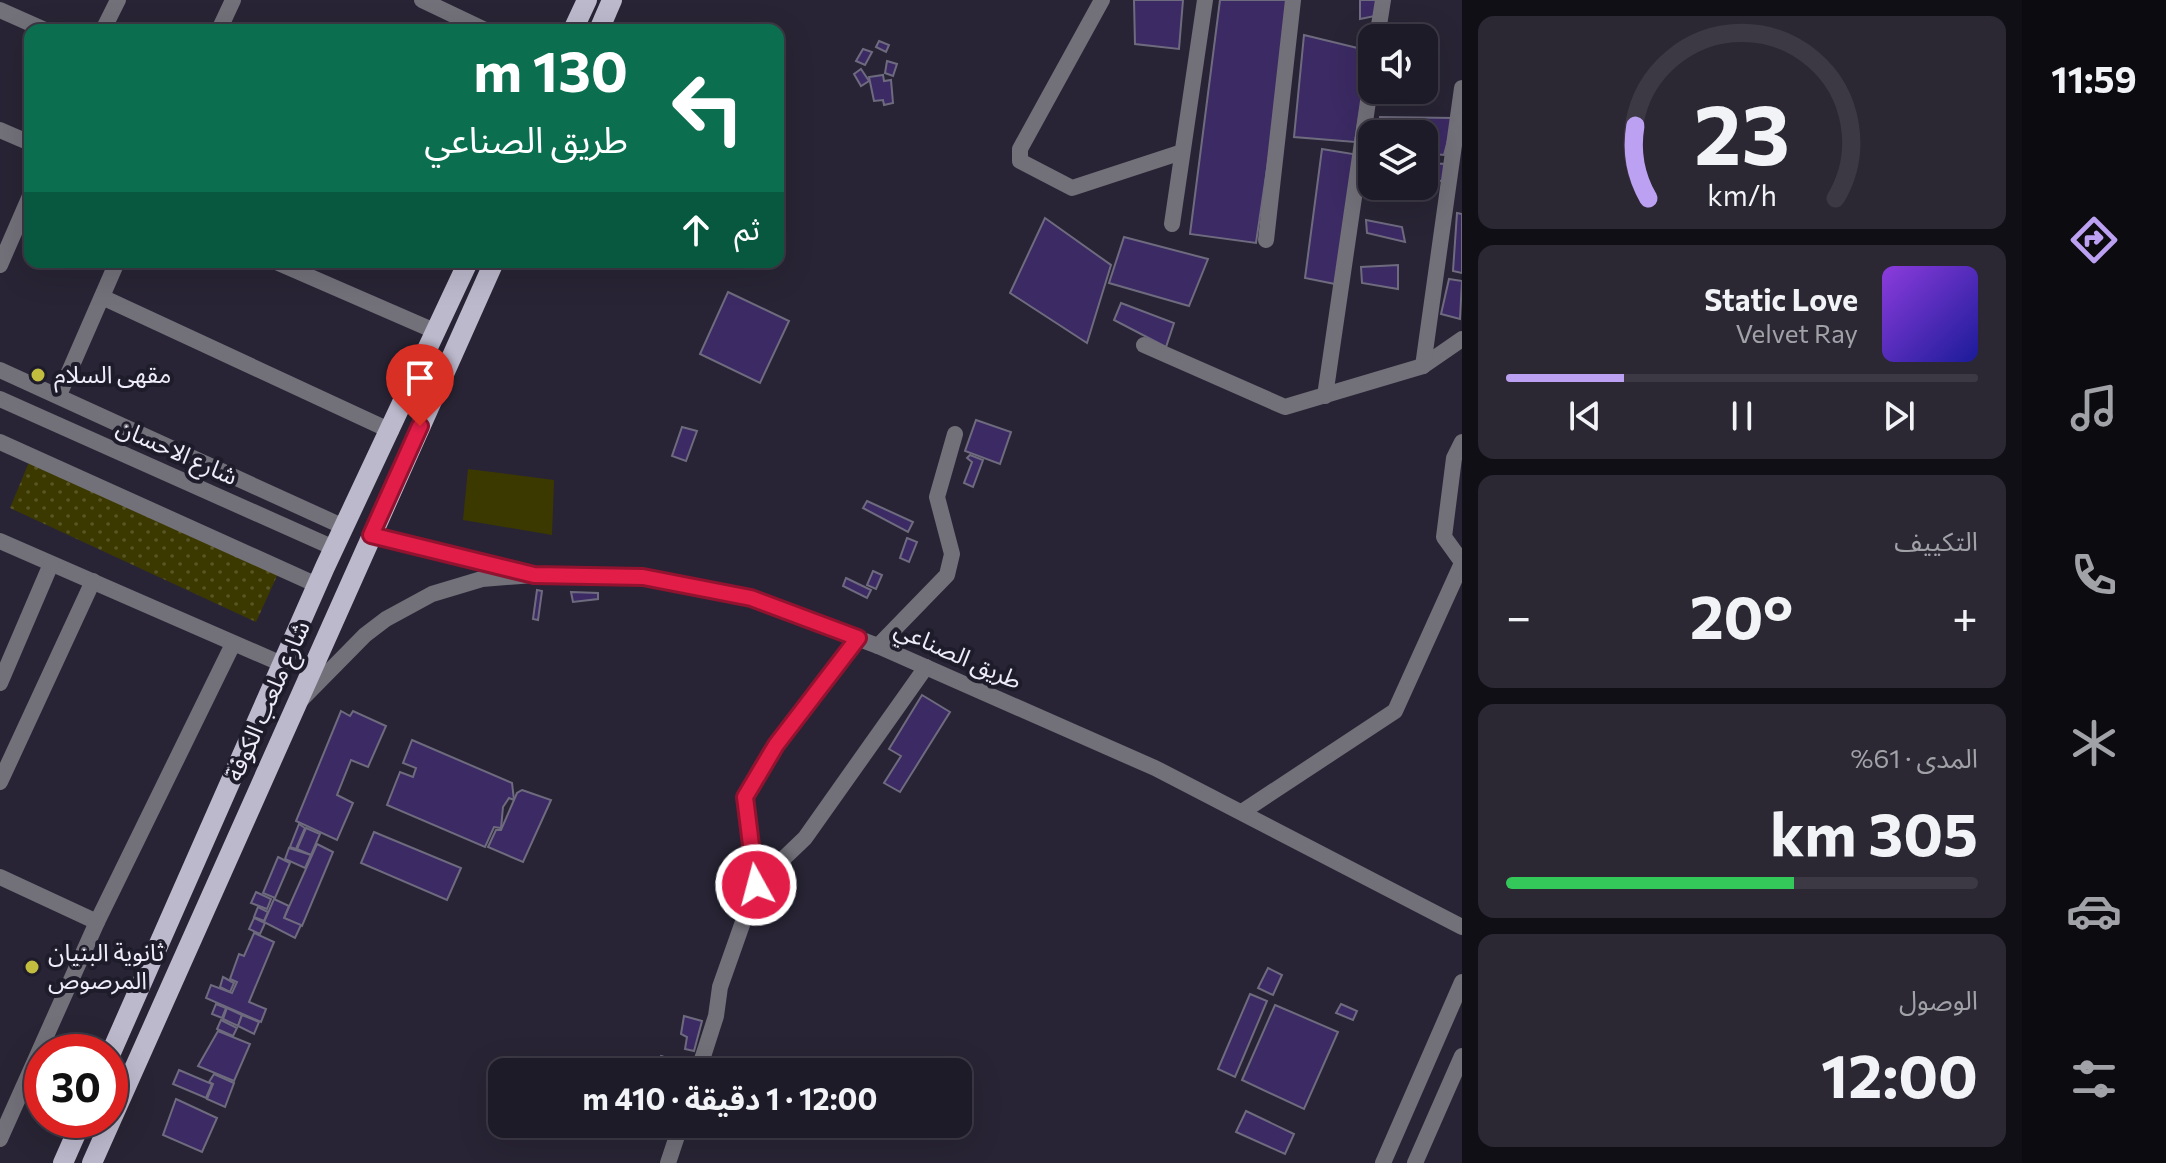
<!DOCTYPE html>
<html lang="ar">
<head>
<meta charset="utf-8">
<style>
  body { margin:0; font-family:Commissioner,"Noto Sans Arabic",sans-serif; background:#2b2834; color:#f1f3f6; direction:rtl; height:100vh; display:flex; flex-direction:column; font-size:30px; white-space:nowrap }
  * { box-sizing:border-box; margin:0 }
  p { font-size:26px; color:#a1a1a8 }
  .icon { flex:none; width:44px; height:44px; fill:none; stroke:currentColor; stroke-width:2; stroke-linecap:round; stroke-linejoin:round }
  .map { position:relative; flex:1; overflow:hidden; direction:ltr }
  .panel { display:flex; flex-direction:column; gap:16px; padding:16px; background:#100f16; width:560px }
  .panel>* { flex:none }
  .guide { position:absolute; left:24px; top:24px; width:760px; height:244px; border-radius:16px; box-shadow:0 8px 32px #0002,0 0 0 2px #3c3945; direction:rtl; background:#0b6e4f; color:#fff; overflow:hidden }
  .buttons { position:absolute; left:1358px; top:24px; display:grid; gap:16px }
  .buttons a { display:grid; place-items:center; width:80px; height:80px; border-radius:16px; background:#1e1b28; box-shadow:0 8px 32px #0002,0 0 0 2px #3c3945; font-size:40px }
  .speed { position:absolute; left:24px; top:1034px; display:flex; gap:16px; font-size:40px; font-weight:700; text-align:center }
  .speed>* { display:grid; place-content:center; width:104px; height:104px; border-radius:50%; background:#1e1b28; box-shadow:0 8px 32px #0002,0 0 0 2px #3c3945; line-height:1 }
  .speed .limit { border:12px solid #d22; background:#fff; color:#111 }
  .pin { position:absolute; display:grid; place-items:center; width:68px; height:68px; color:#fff; margin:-82px -34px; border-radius:50% 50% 50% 0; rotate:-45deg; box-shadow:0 0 8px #0007 }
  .pin .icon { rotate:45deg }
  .me { position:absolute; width:88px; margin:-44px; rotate:353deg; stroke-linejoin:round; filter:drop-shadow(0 0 6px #0008) }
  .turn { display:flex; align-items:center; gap:28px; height:168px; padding:0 24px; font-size:36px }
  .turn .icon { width:104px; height:104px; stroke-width:2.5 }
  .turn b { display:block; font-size:56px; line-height:68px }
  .then { display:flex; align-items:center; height:76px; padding:0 24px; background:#0003; gap:16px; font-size:30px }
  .big { font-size:60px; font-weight:700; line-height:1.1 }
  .panel .widget { flex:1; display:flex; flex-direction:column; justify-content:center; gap:12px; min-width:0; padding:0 28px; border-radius:16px; background:#2b2834 }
  .panel .dial { align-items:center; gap:0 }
  .dial svg { height:208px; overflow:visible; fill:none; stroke:#3c3945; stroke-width:7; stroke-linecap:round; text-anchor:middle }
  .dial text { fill:#f1f3f6; stroke:none }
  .song { display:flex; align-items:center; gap:24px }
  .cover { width:96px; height:96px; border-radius:12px; background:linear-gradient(135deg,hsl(270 70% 55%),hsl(240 70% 35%)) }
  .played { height:8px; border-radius:4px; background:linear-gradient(90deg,#bca0f2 25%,#3c3945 25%) }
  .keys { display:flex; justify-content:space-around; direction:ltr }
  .heat { display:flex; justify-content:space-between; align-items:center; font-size:44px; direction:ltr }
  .charge { height:12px; border-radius:6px; background:linear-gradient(90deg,#34c759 61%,#3c3945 0) }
  .trip { position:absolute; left:488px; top:1058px; width:484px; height:80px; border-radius:16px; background:#1e1b28; box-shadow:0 8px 32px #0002,0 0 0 2px #3c3945; font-weight:700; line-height:80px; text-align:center; direction:rtl }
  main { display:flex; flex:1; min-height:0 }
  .tabs { display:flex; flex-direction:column; width:144px; justify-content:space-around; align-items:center; background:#0c0b10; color:#a1a1a8 }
  .tabs .icon { width:56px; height:56px }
  .tabs .current { color:#bca0f2 }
  .tabs b { font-size:36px; color:#f1f3f6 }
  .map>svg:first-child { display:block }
  .grass { fill:#3b3900 }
  .garden { fill:url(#garden-dots) }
  .building { fill:#3b2a63; stroke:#6f6b7f; stroke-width:2 }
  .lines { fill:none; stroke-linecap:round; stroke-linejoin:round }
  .minor { stroke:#727079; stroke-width:16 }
  .major { stroke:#bdb9cd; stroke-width:20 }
  .route-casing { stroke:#92132f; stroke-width:20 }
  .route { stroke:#e11d48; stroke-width:14 }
  .poi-dot { fill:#c2bd3f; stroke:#1e1b2b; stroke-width:3 }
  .labels { text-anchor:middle; stroke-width:8; stroke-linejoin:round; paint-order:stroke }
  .poi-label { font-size:24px; fill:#eeecf8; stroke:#1e1b2b; text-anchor:start }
  .street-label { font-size:24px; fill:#eeecf8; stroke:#1e1b2b }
</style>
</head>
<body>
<main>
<nav class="tabs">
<b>11:59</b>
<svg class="icon current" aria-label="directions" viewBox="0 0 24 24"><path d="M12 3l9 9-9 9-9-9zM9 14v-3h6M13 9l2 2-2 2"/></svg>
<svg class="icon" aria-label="music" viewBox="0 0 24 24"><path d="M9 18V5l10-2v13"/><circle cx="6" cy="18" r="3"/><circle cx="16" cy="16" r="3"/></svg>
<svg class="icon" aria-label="phone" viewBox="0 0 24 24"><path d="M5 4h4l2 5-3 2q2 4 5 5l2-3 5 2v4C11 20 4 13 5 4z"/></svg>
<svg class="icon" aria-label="climate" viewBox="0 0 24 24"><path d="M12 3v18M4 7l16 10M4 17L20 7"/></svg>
<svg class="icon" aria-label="car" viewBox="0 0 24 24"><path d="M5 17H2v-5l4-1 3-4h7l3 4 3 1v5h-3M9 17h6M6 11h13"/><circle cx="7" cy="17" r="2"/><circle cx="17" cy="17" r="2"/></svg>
<svg class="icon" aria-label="filters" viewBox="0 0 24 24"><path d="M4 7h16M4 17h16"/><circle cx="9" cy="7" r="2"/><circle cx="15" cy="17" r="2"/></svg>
</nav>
<section class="panel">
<div class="widget dial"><svg viewBox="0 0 100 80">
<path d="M14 69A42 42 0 1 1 86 69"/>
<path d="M14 69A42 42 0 0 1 9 41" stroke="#bca0f2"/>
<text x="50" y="56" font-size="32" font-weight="700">23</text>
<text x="50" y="72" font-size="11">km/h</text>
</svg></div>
<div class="widget">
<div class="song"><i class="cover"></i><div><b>Static Love</b><p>Velvet Ray</p></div></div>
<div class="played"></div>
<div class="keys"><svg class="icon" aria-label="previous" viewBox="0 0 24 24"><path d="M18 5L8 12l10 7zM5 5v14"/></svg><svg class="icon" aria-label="pause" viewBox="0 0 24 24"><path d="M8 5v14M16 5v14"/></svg><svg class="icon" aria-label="next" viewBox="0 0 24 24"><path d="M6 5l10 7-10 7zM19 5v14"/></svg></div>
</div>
<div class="widget"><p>التكييف</p>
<div class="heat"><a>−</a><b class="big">20°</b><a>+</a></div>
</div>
<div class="widget"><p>المدى · 61%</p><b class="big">305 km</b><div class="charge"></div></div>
<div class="widget"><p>الوصول</p><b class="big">12:00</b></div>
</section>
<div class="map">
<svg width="1462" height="1163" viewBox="0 0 1462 1163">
  <defs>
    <pattern id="garden-dots" width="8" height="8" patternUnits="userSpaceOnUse" patternTransform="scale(2)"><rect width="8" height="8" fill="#3b3900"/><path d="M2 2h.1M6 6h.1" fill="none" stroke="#585626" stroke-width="1.8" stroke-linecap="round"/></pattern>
  </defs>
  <rect width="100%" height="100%" fill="#282435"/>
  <polygon class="grass" points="468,469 554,480 552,535 463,520"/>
  <polygon class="garden" points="32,455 282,565 256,622 10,508"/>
  <g class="building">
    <polygon points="1134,0 1183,0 1179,49 1135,44"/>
    <polygon points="1220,0 1292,0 1256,243 1190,234"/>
    <polygon points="1360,0 1377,0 1375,16 1360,19"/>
    <polygon points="1304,35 1370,51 1355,142 1294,137"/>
    <polygon points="879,41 889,45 886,52 876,47"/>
    <polygon points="863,49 872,52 865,65 856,61"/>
    <polygon points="887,61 897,64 893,76 885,73"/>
    <polygon points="861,69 869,81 861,86 854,74"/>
    <polygon points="883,75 884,81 891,80 893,103 884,105 883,100 874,101 869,77"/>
    <polygon points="1380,117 1454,118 1444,155 1424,153 1424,134 1378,134"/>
    <polygon points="1322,149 1359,155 1335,284 1305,278"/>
    <polygon points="1424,163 1447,164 1443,181 1424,180"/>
    <polygon points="1457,213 1462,214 1462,273 1453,271"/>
    <polygon points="1045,218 1111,265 1087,343 1010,293"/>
    <polygon points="1366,220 1402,227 1405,242 1367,233"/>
    <polygon points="1124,237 1208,259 1189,306 1109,283"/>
    <polygon points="1398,265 1398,289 1362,283 1361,267"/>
    <polygon points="1449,279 1462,281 1460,319 1441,314"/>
    <polygon points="728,292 789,321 760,383 700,354"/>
    <polygon points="1121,303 1174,323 1166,347 1114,320"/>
    <polygon points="976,420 1011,432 1000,464 965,451"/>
    <polygon points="682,427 697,431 686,461 672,456"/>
    <polygon points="970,455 983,460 973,487 964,483 972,462 967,458"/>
    <polygon points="867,501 913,522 908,532 863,508"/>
    <polygon points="907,538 917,542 909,562 900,558"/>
    <polygon points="873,571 882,575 876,589 867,585"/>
    <polygon points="846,578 871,590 867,598 843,586"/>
    <polygon points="537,590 542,591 538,620 533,619"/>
    <polygon points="571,592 598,593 598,599 573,602"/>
    <polygon points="922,695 950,712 900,792 884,783 901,756 889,749"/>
    <polygon points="341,711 350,716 353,711 386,726 368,767 351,760 337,795 353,803 337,840 296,821"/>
    <polygon points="412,740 512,783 514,800 509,798 503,807 501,828 494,827 485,847 387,805 400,772 413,777 416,768 403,763"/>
    <polygon points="522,790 551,800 523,862 488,847 496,830 501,830 517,793"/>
    <polygon points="299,824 305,828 296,849 290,847"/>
    <polygon points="306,828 320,834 311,855 297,849"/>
    <polygon points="374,832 461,868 447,900 361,863"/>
    <polygon points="317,844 333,852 302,926 284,918"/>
    <polygon points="289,848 311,855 305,868 285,859"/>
    <polygon points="278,857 290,863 275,898 263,893"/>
    <polygon points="256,892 271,899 267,909 251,903"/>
    <polygon points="274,899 289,906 284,918 301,925 295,938 264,922"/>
    <polygon points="258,907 268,912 264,921 254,917"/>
    <polygon points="254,918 265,923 260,934 249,929"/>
    <polygon points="254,933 274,942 249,1002 266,1009 261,1022 206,998 211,985 232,993 237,982 230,979 239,954 244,956"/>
    <polygon points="1268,968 1282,975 1273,995 1258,988"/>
    <polygon points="223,977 234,983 230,992 220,987"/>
    <polygon points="1250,994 1267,1001 1235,1077 1218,1069"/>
    <polygon points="216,1004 226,1008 222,1018 212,1014"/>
    <polygon points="1341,1004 1357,1011 1353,1020 1336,1013"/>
    <polygon points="1275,1005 1338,1032 1304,1109 1242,1080"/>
    <polygon points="227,1008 242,1015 238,1026 223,1019"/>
    <polygon points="242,1015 259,1022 254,1034 238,1026"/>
    <polygon points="684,1016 702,1021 694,1051 685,1049 687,1037 681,1034"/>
    <polygon points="221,1020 237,1028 233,1036 217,1029"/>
    <polygon points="218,1031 250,1044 234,1081 198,1066"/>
    <polygon points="661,1056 680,1062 676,1072 653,1071"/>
    <polygon points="760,1063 777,1072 757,1072"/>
    <polygon points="179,1070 212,1084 206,1098 173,1084"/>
    <polygon points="214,1074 234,1083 225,1107 207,1099 213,1084 209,1082"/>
    <polygon points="176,1099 217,1118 202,1152 163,1135"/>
    <polygon points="1246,1111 1294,1134 1285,1154 1236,1132"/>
  </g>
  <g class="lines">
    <g class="minor">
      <polyline points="422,0 485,30"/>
      <polyline points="1102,0 1020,149 1020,161 1072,188 1182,152"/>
      <polyline points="0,10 45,30"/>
      <polyline points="103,30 118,0"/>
      <polyline points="219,30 233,0"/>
      <polyline points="1377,38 1383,0"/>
      <polyline points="0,130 30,143"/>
      <polyline points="1172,224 1205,0"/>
      <polyline points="1266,240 1293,0"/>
      <polyline points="276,262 437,332"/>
      <polyline points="0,265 30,196"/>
      <polyline points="102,297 391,431"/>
      <polyline points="1144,345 1285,407 1423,366 1462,339"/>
      <polyline points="1423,366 1462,88"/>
      <polyline points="0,370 344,527"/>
      <polyline points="59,395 117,262"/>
      <polyline points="1325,396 1372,74"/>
      <polyline points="0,399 334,548"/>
      <polyline points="0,442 317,585"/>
      <polyline points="1462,442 1454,458 1444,537 1462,562"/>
      <polyline points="371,535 517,570"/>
      <polyline points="0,541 282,664"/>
      <polyline points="878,646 947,575 952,554 937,497 955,434"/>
      <polyline points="0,683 51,564"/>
      <polyline points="298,703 365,635 386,619 432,594 482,579 534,575 643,577 751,598 878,646 1155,768 1462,927"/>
      <polyline points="0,782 93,581"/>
      <polyline points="1242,812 1395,711 1462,563"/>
      <polyline points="0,877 97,922"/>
      <polyline points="756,885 745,797 776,745 858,638"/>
      <polyline points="698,1072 716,1016 720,987 756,885 805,838 926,667"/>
      <polyline points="0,1139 97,922 233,644"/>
      <polyline points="668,1163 681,1124"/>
      <polyline points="1383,1163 1462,982"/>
      <polyline points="1415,1163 1462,1056"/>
    </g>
    <g class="major">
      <polyline points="573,30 587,0"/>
      <polyline points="599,30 612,0"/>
      <polyline points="110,1055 325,567 468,262"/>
      <polyline points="63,1163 82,1120"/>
      <polyline points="92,1163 494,262"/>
    </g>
  </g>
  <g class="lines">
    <defs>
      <polyline id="route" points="420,426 371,535 534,575 643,577 751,598 858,638 776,745 745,797 756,885"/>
    </defs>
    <use href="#route" class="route-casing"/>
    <use href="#route" class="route"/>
  </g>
  <g class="poi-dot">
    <circle cx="38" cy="375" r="8"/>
    <circle cx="32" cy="967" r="8"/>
  </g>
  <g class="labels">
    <g class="poi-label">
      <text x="54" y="383">مقهى السلام</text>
      <text x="48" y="961">ثانوية البنيان<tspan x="48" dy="28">المرصوص</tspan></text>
    </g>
    <g class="street-label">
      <text transform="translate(177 452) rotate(24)" y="8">شارع الاحسان</text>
      <text transform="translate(958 655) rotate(24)" y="8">طريق الصناعي</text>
      <text transform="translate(268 701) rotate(-66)" y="8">شارع ملعب الكوفة</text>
    </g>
  </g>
</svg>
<div class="buttons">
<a><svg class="icon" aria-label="sound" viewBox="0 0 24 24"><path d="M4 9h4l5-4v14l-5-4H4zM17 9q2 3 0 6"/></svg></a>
<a><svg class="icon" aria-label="layers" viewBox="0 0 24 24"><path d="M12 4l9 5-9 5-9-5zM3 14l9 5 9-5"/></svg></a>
</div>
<div class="speed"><div class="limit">30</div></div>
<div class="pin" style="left:420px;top:426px;background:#d93025"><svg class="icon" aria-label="arrive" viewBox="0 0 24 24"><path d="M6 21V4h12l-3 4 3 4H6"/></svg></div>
<svg class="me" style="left:756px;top:885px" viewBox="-20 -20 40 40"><circle r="17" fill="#e11d48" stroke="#fff" stroke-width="3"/><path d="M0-11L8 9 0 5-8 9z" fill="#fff"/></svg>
<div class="trip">12:00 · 1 دقيقة · 410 m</div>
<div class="guide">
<div class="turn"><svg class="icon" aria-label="left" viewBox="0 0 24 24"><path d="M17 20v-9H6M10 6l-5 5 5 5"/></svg><div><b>130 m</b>طريق الصناعي</div></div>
<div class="then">ثم<svg class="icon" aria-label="ahead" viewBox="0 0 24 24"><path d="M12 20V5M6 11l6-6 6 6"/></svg></div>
</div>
</div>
</main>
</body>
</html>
